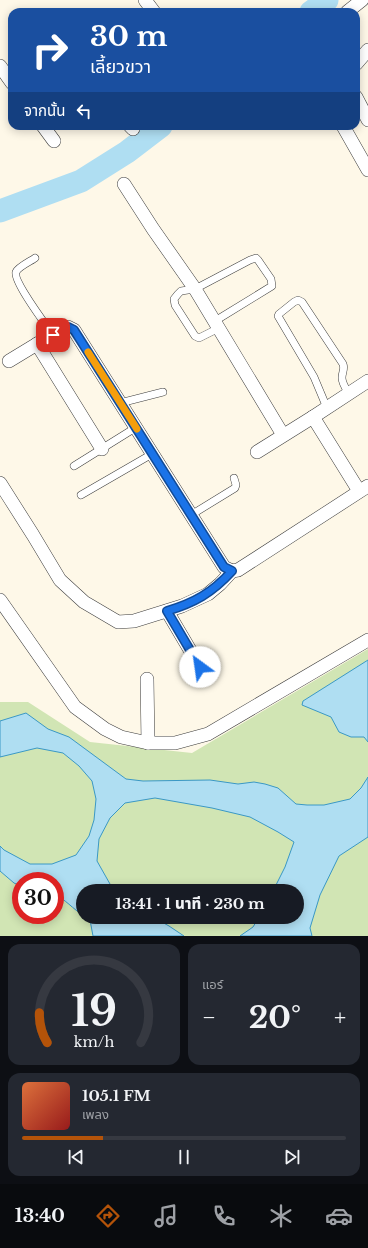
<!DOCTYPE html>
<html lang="th">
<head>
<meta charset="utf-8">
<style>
  body { margin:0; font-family:"Libre Baskerville","Noto Sans Thai",serif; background:#242831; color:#f1f3f6; height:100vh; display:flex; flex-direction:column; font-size:15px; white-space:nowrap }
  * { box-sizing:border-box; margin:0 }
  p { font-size:13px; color:#9ea1a6 }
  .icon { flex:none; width:22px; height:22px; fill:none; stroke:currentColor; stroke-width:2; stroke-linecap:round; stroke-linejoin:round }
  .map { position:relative; height:936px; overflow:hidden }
  .drawer { display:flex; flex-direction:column; gap:8px; padding:8px; background:#0d0f14; flex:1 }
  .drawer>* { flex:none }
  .top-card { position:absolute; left:8px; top:8px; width:352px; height:122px; border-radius:12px; box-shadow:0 2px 10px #0003; background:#1a4fa0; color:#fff; overflow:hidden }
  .speed { position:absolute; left:12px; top:872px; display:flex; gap:8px; font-size:20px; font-weight:700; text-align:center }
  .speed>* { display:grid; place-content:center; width:52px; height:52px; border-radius:50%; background:#171b24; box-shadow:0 2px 10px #0003; line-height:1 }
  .speed .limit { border:6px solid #d22; background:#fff; color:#111 }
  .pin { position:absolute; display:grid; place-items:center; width:34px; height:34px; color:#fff; margin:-17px; border-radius:8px; box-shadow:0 2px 6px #0006 }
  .me { position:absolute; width:44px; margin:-22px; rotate:329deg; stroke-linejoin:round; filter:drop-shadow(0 0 3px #0008) }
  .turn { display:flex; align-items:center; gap:14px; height:84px; padding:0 16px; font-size:18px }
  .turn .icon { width:52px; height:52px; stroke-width:2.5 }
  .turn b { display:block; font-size:28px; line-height:34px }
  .then { display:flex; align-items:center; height:38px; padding:0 16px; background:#0003; gap:8px; font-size:15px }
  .big { font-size:30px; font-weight:800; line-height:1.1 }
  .drawer .card { flex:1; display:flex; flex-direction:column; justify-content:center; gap:6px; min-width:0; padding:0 14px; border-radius:12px; background:#242831 }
  .drawer .dial { align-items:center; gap:0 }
  .dial svg { height:104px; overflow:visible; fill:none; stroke:#363941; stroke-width:7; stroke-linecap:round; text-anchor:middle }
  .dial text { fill:#f1f3f6; stroke:none }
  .song { display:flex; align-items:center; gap:12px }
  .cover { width:48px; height:48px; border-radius:6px; background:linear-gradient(135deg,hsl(20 70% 55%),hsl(0 70% 35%)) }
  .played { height:4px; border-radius:2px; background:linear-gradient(90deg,#b45309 25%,#363941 25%) }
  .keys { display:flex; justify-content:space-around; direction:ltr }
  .heat { display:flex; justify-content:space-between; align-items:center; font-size:22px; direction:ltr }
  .drawer .tiles { flex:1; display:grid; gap:8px; grid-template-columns:1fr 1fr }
  .card:last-child { grid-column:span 2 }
  .trip { position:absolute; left:76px; top:884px; width:228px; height:40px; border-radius:20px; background:#171b24; box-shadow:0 2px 10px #0003; font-weight:800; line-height:40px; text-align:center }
  .dock { display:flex; height:64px; justify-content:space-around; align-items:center; background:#090b0e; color:#9ea1a6 }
  .dock .icon { width:28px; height:28px }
  .dock .selected { color:#b45309 }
  .dock b { font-size:18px; color:#f1f3f6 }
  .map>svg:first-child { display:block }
  .green { fill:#d1e5b4; fill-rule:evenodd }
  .water { fill:#afdef2; stroke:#3a98c5 }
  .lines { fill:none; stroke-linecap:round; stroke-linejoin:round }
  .river { stroke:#afdef2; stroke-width:23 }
  .lane-casing { stroke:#3d3d3d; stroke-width:8 }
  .street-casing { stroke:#3d3d3d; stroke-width:14 }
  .lane { stroke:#fff; stroke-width:7 }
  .street { stroke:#fff; stroke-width:13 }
  .route-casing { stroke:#114b97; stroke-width:10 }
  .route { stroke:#1a73e8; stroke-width:7 }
  .slow { stroke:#f59e0b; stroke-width:7 }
</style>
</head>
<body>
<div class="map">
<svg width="368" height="936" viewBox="0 0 368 936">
  <rect width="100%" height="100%" fill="#fef8e8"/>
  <path class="green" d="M368 649V936H0V702H28L90 742 192 753ZM21 881H55V915H21ZM83 891H297V917H83Z"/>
  <g class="water">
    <polygon points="368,660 368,742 364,737 351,737 339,732 331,717 302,705 303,701"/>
    <path d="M26 713 48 729 69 737 126 779 143 781 210 780 238 784 254 782 265 784 278 788 296 804 307 805H324L350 799 361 788 368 777V837L339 856 320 895 310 928 312 936H240L253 927 259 917H297V891H273L285 867 294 842 278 832 250 817 212 808 155 798 125 803 110 818 99 839 97 861 110 884 116 891H83V915C74 910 64 898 55 895V881H21V886L14 883 0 871V846L4 850 30 864H52L76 855 89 836 94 820 96 799 92 781 79 766 63 753 37 748 0 757V721Z"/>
    <polygon points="86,917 153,917 169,926 184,936 93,936 90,920"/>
  </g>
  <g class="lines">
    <g class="river">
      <polyline points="311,12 327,0"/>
      <polyline points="0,211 81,181 127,152 161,126"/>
    </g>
    <defs>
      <g id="lane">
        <path d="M35 258C31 261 18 267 16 272 13 281 46 325 53 335"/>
        <polyline points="215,321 272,286 271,279 258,260 256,258 250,260 195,289 181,291 178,294 174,299 175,305 195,336 199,338 219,328"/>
        <polyline points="120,403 163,392"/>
        <path d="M327 408 314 377 278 316 279 314 294 302 298 300 302 302 343 364C345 369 342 372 342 378 342 383 346 389 349 394"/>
        <polyline points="74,466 135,428"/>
        <polyline points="81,495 152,454"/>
        <polyline points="191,515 235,488 236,485 234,478"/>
      </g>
      <g id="street">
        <polyline points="145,0 154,12"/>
        <polyline points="347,12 362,0"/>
        <polyline points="356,64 368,50"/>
        <polyline points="0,66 12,83"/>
        <polyline points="356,97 368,120"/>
        <polyline points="43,126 54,141"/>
        <polyline points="130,126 133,129"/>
        <polyline points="343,126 368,170"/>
        <polyline points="124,184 153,229 195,289 283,435"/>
        <polyline points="37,344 102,449"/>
        <polyline points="9,361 37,344 68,327 74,330 224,567 232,571"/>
        <polyline points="313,417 359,491"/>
        <polyline points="257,452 313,417 368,381"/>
        <polyline points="0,483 33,535 60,580 84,602 118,622 134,621 182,606 208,594 220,584 232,571 238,570 368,486"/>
        <polyline points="0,600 75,707 105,729 121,737 148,743 175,743 208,734 368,640"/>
        <polyline points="167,611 200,667"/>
        <polyline points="147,679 148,743"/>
      </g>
    </defs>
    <use href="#lane" class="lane-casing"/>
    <use href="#street" class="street-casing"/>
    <use href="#lane" class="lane"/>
    <use href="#street" class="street"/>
  </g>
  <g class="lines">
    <defs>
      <path id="route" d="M53 335 68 327 74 330 224 567 232 571C212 593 194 603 167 611L200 667"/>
    </defs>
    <use href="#route" class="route-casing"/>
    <use href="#route" class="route"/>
    <polyline class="slow" points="88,352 137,429"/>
  </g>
</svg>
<div class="speed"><div class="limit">30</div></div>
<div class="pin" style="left:53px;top:335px;background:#d93025"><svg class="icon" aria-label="arrive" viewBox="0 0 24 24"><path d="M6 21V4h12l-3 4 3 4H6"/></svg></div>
<svg class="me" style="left:200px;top:667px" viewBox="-20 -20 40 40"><circle r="19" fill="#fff"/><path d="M0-13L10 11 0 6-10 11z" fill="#1a73e8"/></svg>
<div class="trip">13:41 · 1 นาที · 230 m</div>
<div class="top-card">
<div class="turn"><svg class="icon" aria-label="right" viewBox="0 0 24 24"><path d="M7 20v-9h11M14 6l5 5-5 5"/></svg><div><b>30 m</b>เลี้ยวขวา</div></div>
<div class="then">จากนั้น<svg class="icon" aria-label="left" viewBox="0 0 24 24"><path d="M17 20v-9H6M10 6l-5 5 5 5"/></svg></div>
</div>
</div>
<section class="drawer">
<div class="tiles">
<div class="card dial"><svg viewBox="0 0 100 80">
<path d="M14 69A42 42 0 1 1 86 69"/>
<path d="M14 69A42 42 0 0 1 8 46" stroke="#b45309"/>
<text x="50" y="56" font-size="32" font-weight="700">19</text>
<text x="50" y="72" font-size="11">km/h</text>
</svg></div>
<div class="card"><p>แอร์</p>
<div class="heat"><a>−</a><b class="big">20°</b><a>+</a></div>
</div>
<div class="card">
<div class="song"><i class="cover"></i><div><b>105.1 FM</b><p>เพลง</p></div></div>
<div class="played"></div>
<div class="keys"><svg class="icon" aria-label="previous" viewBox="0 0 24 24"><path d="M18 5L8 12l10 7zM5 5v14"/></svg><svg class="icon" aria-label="pause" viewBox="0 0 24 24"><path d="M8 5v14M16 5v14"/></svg><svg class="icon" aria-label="next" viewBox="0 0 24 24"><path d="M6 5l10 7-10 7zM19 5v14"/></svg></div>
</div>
</div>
</section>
<nav class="dock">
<b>13:40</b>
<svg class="icon selected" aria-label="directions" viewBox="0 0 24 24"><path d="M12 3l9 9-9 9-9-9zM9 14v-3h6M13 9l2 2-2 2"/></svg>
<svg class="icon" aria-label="music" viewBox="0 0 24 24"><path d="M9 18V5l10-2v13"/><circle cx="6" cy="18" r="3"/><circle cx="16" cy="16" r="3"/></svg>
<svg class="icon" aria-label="phone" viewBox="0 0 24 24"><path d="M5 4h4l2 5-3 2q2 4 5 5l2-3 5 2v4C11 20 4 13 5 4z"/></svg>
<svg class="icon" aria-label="climate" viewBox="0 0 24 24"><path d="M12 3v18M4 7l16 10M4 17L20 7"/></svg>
<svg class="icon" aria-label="car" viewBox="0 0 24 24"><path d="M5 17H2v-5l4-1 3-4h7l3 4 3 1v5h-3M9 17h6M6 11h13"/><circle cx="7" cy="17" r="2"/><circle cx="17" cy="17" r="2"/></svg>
</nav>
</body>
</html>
